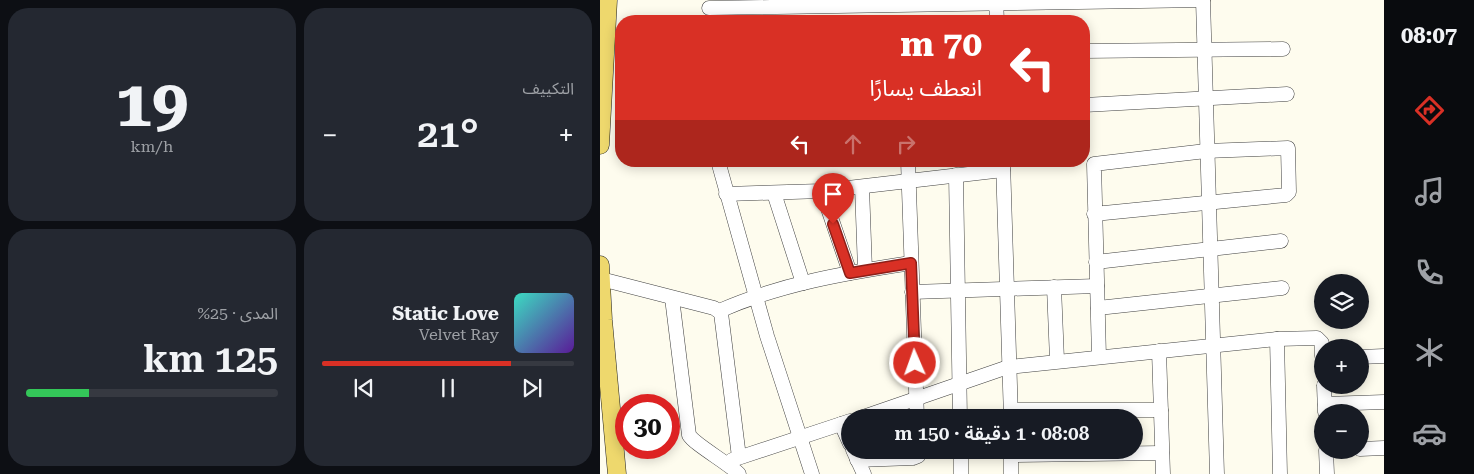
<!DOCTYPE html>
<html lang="ar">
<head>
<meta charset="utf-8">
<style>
  body { margin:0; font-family:"Roboto Serif","Noto Sans Arabic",serif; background:#242831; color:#f1f3f6; direction:rtl; height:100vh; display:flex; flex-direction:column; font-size:19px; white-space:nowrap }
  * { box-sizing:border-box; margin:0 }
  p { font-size:16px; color:#9ea1a6 }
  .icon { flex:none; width:28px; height:28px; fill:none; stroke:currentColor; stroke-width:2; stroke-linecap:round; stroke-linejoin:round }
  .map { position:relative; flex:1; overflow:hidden; direction:ltr }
  .sheet { display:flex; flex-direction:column; gap:8px; padding:8px; background:#0d0f14; width:600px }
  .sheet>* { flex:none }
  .top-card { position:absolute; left:15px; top:15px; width:475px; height:152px; border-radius:20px; box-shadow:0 2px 12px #0003; direction:rtl; background:#d93025; color:#fff; overflow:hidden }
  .controls { position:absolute; left:714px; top:274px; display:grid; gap:10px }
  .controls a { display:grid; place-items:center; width:55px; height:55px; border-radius:50%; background:#171b24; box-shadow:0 2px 12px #0003; font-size:25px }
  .speed { position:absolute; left:15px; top:394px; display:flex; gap:10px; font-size:25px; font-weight:700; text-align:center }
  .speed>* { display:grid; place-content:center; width:65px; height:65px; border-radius:50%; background:#171b24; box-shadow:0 2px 12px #0003; line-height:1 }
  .speed .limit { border:8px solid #d22; background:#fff; color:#111 }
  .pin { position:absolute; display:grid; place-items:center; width:42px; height:42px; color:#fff; margin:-51px -21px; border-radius:50% 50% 50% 0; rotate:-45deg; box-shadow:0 0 5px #0007 }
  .pin .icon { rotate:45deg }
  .me { position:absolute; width:55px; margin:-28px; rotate:358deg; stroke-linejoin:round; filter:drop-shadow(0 0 4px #0008) }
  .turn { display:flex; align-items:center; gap:18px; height:105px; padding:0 25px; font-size:22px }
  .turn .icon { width:65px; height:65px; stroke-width:2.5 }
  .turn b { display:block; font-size:35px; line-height:42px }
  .lanes { display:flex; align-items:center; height:48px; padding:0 25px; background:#0003; justify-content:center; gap:25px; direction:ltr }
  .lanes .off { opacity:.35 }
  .big { font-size:38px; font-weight:600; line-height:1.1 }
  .sheet .card { flex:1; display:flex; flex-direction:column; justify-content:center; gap:8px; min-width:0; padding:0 18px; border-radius:20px; background:#242831 }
  .sheet .dial { align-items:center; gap:0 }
  .dial b { font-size:65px; line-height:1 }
  .song { display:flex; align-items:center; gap:15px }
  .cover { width:60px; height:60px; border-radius:8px; background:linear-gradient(135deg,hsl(170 70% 55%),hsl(270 70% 35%)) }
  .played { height:5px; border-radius:2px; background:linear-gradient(90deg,#d93025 75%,#363941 75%) }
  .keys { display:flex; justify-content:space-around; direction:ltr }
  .heat { display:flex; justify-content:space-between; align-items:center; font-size:28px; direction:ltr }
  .charge { height:8px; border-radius:4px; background:linear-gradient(90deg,#34c759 25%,#363941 0) }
  .sheet .tiles { flex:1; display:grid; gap:8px; grid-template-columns:repeat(2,1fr) }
  .trip { position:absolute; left:241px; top:409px; width:302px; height:50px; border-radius:25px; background:#171b24; box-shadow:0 2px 12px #0003; font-weight:600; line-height:50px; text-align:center; direction:rtl }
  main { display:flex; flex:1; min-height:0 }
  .tabs { display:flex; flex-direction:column; width:90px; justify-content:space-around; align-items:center; background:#090b0e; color:#9ea1a6 }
  .tabs .icon { width:35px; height:35px }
  .tabs .active { color:#d93025 }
  .tabs b { font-size:22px; color:#f1f3f6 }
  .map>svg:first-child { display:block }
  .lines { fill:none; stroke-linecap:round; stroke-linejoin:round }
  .minor-casing { stroke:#404040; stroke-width:15 }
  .major-casing { stroke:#1e1e1e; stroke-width:19 }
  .minor { stroke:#fff; stroke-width:14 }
  .major { stroke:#eed86d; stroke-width:18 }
  .route-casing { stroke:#8d1f18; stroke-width:12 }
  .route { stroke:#d93025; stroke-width:9 }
</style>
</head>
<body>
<main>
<nav class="tabs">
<b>08:07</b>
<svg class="icon active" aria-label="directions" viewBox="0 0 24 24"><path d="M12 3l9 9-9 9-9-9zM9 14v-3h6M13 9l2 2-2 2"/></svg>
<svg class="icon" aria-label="music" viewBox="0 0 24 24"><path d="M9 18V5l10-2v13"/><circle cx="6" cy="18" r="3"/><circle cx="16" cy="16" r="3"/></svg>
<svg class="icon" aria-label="phone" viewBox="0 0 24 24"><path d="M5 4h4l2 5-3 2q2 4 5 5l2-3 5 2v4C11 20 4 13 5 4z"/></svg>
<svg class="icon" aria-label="climate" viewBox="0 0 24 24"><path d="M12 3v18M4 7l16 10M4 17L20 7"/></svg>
<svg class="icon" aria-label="car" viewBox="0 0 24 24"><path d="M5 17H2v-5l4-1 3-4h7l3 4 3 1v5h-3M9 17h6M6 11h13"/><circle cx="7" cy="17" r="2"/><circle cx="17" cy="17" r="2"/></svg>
</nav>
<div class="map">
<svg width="784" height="474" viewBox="0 0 784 474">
  <rect width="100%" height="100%" fill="#fefcee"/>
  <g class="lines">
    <defs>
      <g id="minor">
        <polyline points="396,0 397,21"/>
        <polyline points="603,0 617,474"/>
        <polyline points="109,8 603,0"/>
        <polyline points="484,51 683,49"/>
        <polyline points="484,105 687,94"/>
        <polyline points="118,161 167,336 212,474"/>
        <polyline points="308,161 317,418"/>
        <polyline points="403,162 411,418"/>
        <polyline points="356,175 360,418"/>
        <polyline points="262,187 265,270"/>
        <polyline points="222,191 250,273"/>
        <polyline points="174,193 203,283"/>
        <polyline points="126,194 222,191 403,170"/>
        <polyline points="494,214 686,195 689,192 688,148 606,151 494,164 499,357"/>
        <polyline points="496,262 681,241"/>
        <polyline points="1,279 114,308 121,313 139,457"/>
        <polyline points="454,287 457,360"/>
        <polyline points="312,292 497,286"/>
        <path d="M72 298 89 435C94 444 128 463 139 474"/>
        <polyline points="498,308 682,288"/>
        <path d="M119 311C180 284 245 273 311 263"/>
        <polyline points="677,339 680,474"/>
        <polyline points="559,351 563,474"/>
        <polyline points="760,357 784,356"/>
        <polyline points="724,385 725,412"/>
        <polyline points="725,404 784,402"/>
        <polyline points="411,410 561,410"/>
        <polyline points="260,418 408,367 677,339 717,338 722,343 722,356"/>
        <polyline points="241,424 250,444"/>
        <polyline points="760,449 784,448"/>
        <polyline points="253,450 264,474"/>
        <polyline points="361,450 361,474"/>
        <polyline points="411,450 411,474"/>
        <polyline points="726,450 727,474"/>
        <polyline points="411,455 562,453"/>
        <polyline points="132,460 250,421"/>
        <polyline points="257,460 313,458 318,456 318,450"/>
      </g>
      <g id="major">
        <polyline points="0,145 8,0"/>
        <polyline points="0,265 3,320 17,474"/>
      </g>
    </defs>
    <use href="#minor" class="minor-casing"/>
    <use href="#major" class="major-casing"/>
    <use href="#minor" class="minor"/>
    <use href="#major" class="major"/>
  </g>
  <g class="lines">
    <defs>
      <polyline id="route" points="233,224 250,273 311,263 315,363"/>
    </defs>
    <use href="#route" class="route-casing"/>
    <use href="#route" class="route"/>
  </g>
</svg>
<div class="controls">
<a><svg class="icon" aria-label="layers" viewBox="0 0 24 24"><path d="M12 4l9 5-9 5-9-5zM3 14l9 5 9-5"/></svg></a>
<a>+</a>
<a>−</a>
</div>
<div class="speed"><div class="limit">30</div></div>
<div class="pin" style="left:233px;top:224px;background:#d93025"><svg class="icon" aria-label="arrive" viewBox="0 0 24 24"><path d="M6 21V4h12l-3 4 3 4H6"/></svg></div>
<svg class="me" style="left:315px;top:363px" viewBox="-20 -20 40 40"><circle r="17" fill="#d93025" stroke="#fff" stroke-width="3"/><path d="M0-11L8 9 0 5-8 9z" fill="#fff"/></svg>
<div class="trip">08:08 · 1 دقيقة · 150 m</div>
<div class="top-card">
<div class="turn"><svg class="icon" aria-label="left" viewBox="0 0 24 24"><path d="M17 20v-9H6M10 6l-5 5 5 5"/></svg><div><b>70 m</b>انعطف يسارًا</div></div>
<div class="lanes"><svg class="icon" aria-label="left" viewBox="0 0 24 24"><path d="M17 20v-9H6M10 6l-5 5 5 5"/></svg><svg class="icon off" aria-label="ahead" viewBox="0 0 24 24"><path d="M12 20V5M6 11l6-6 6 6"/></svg><svg class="icon off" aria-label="right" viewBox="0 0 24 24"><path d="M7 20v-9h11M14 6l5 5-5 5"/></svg></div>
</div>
</div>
<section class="sheet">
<div class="tiles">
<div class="card"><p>التكييف</p>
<div class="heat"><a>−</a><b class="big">21°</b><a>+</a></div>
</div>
<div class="card dial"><b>19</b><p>km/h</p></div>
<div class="card">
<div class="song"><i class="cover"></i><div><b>Static Love</b><p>Velvet Ray</p></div></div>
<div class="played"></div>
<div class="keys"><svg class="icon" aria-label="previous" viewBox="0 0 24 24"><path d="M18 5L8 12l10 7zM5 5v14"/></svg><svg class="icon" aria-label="pause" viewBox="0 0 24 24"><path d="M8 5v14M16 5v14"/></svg><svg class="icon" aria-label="next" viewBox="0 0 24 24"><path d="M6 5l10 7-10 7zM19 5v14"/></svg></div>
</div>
<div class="card"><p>المدى · 25%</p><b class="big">125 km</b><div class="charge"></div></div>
</div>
</section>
</main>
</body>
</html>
